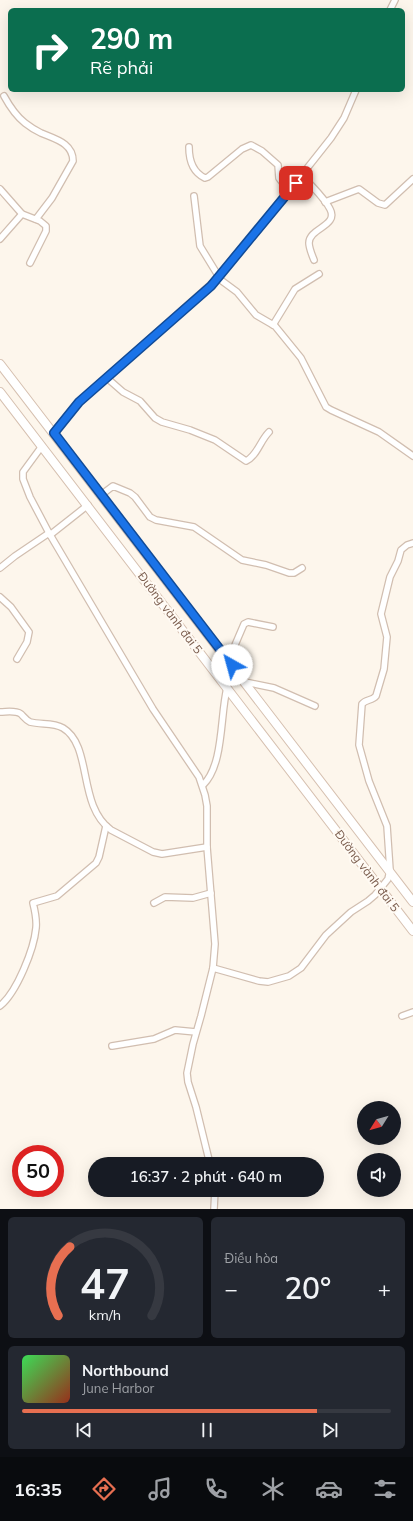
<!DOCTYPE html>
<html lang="vi">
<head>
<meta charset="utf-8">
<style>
  body { margin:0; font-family:Mulish,sans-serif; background:#242831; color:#f1f3f6; height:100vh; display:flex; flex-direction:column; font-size:15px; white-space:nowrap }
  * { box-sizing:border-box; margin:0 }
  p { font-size:13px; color:#9ea1a6 }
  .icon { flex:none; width:22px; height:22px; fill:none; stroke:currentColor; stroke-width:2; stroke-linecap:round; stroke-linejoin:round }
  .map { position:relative; height:1209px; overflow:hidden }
  .side { display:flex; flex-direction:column; gap:8px; padding:8px; background:#0d0f14; flex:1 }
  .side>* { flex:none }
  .top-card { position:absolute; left:8px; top:8px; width:397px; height:84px; border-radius:6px; box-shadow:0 4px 16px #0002; background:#0b6e4f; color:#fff; overflow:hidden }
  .needle { width:26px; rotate:233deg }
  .fabs { position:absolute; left:357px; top:1101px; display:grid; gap:8px }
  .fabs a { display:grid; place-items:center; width:44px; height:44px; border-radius:50%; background:#171b24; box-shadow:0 4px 16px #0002; font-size:20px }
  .speed { position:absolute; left:12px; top:1145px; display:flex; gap:8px; font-size:20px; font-weight:700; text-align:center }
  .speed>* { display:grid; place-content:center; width:52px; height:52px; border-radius:50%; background:#171b24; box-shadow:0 4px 16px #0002; line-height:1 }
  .speed .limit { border:6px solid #d22; background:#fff; color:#111 }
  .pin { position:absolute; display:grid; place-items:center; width:34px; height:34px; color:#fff; margin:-17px; border-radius:8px; box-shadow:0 2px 6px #0006 }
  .me { position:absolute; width:44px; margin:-22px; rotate:322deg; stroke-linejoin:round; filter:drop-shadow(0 0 3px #0008) }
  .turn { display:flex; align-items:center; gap:14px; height:84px; padding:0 16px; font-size:18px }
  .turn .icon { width:52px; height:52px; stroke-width:2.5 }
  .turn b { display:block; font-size:28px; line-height:34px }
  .big { font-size:30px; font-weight:600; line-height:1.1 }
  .side .card { flex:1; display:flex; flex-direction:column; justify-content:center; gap:6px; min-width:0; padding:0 14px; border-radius:6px; background:#242831 }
  .side .dial { align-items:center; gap:0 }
  .dial svg { height:104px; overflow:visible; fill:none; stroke:#363941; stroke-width:7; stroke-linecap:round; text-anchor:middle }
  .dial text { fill:#f1f3f6; stroke:none }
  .song { display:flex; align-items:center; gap:12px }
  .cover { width:48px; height:48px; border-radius:6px; background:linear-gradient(135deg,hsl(130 70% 55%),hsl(10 70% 35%)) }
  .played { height:4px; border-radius:2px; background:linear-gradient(90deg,#e76f51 80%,#363941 80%) }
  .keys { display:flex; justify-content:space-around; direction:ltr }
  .heat { display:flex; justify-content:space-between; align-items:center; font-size:22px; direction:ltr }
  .side .tiles { flex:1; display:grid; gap:8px; grid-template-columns:1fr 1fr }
  .card:last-child { grid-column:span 2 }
  .trip { position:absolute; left:88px; top:1157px; width:236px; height:40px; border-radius:20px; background:#171b24; box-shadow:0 4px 16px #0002; font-weight:600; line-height:40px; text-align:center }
  .menu { display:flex; height:64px; justify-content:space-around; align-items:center; background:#090b0e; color:#9ea1a6 }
  .menu .icon { width:28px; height:28px }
  .menu .current { color:#e76f51 }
  .menu b { font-size:18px; color:#f1f3f6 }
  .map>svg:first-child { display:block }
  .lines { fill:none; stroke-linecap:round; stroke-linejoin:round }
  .street-casing { stroke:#d1beb0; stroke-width:8 }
  .secondary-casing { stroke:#d6c0b0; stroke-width:10 }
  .street { stroke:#fff; stroke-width:5.5 }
  .secondary { stroke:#fff; stroke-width:8 }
  .route-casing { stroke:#114b97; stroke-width:10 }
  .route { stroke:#1a73e8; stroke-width:7 }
  .labels { text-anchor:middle; stroke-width:4; stroke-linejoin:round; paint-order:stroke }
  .street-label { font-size:12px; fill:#7a5c4d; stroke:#fffaf3 }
</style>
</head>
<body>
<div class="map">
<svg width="413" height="1209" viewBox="0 0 413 1209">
  <rect width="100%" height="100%" fill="#fdf6ec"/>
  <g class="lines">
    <defs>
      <g id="street">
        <polyline points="390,10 395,0"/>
        <path d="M4 96C10 107 16 116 25 123 30 127 35 130 41 133 55 139 73 143 73 161L52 198 36 219"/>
        <path d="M189 147C189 160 192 172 205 178L208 177 242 149 251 145 262 151 278 165 279 178 289 191"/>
        <path d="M302 175C311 186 324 197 330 209 339 226 309 228 309 243 309 248 312 255 314 260"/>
        <polyline points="0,189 22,214 40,221 46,226 46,231 30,263"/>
        <polyline points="194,196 200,246 219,277"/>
        <polyline points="325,202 359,189 378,203 385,205 413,179"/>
        <polyline points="0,239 22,214"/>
        <polyline points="218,278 237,292 256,315 275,326 301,358 326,407 331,410 379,432 413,456"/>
        <polyline points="273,325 295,289 319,274"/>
        <path d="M107 378 123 392 140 401 155 418 162 422 190 430 215 440 246 461C257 456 260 441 269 432"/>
        <polyline points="53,433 79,402 218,278 233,258 263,224 331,138 344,118 356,90"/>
        <polyline points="42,446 23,472 23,479 30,497 49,533 153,709 199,777 205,795 207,806 207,847 215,944 213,968 201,1016 193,1044 187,1073 188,1082 196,1107 210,1164"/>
        <polyline points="101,495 113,486 130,493 135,497 150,517 156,520 194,527 242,560 266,565 289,573 294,573 302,568"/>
        <polyline points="50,535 88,505"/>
        <polyline points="0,568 15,556 49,533"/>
        <polyline points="0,597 11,607 29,632 27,642 17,659"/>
        <polyline points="232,665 235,645 244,624 248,622 273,627"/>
        <polyline points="245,682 274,688 315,706"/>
        <path d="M0 712C7 712 15 710 21 714 24 717 26 720 30 722 41 725 53 722 63 728 93 746 77 805 111 830L153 852 162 854 207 847"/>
        <path d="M203 785C224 765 220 715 227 688"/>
        <polyline points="154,903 165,897 193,898 211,893"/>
        <path d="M213 968 259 981 268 982 289 976 301 968 326 935 351 912 368 901 375 895 388 879 390 870 387 826 369 781 359 745 362 704C366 699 372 701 376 696L384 669 387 637 381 614 390 577 398 561 401 550 407 545 413 543"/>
        <path d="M0 1006C17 992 34 949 36 928 37 919 35 911 33 903L57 896 96 863 99 857 106 826"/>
        <polyline points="402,1016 413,1012"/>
        <polyline points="112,1046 154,1039 175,1030 196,1032"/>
        <polyline points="214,1209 215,1190"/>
      </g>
      <g id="secondary">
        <polyline points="0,364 413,902"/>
        <polyline points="0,392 413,931"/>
      </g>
    </defs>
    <use href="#street" class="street-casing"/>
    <use href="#secondary" class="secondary-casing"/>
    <use href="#street" class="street"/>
    <use href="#secondary" class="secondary"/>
  </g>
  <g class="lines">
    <defs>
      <polyline id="route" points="232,665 54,433 79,402 211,286 296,183"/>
    </defs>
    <use href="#route" class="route-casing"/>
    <use href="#route" class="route"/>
  </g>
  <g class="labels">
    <g class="street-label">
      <text transform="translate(170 613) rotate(53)" y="4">Đường vành đai 5</text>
      <text transform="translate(367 871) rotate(53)" y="4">Đường vành đai 5</text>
    </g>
  </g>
</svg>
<div class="fabs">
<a><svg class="needle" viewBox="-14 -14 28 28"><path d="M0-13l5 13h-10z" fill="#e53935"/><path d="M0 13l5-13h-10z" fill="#9ea1a6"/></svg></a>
<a><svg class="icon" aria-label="sound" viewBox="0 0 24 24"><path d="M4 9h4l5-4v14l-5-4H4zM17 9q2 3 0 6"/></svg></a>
</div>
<div class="speed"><div class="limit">50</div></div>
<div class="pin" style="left:296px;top:183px;background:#d93025"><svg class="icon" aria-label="arrive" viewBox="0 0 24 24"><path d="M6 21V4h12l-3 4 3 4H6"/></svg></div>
<svg class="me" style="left:232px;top:665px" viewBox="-20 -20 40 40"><circle r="19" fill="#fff"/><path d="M0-13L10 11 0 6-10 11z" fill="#1a73e8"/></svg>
<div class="trip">16:37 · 2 phút · 640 m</div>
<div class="top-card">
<div class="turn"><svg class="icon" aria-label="right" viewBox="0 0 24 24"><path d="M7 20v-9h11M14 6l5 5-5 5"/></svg><div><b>290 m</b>Rẽ phải</div></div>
</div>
</div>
<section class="side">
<div class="tiles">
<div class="card dial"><svg viewBox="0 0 100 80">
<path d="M14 69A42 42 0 1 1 86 69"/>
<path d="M14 69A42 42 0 0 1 23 16" stroke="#e76f51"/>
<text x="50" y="56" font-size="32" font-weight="700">47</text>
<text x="50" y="72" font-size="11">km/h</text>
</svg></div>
<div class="card"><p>Điều hòa</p>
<div class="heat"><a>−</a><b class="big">20°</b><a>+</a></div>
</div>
<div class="card">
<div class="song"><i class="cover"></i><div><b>Northbound</b><p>June Harbor</p></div></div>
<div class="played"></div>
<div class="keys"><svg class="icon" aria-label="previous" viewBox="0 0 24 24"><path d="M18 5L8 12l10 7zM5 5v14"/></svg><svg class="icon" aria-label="pause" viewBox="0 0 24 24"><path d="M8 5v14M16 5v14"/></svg><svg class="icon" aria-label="next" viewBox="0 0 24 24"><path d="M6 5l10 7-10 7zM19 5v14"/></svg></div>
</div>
</div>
</section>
<nav class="menu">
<b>16:35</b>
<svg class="icon current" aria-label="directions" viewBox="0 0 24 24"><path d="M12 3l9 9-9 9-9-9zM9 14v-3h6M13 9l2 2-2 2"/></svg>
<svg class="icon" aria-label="music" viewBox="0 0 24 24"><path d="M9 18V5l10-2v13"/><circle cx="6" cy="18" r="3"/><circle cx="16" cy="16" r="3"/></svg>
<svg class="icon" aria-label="phone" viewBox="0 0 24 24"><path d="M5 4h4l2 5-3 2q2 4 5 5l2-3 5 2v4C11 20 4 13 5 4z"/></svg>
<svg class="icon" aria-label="climate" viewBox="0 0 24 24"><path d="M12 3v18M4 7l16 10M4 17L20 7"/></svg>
<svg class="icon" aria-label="car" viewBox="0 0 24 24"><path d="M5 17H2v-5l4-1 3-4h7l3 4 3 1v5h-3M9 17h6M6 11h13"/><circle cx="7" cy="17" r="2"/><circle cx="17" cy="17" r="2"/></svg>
<svg class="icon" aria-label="filters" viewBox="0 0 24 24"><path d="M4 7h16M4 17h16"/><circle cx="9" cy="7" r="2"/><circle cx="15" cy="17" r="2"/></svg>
</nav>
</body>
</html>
